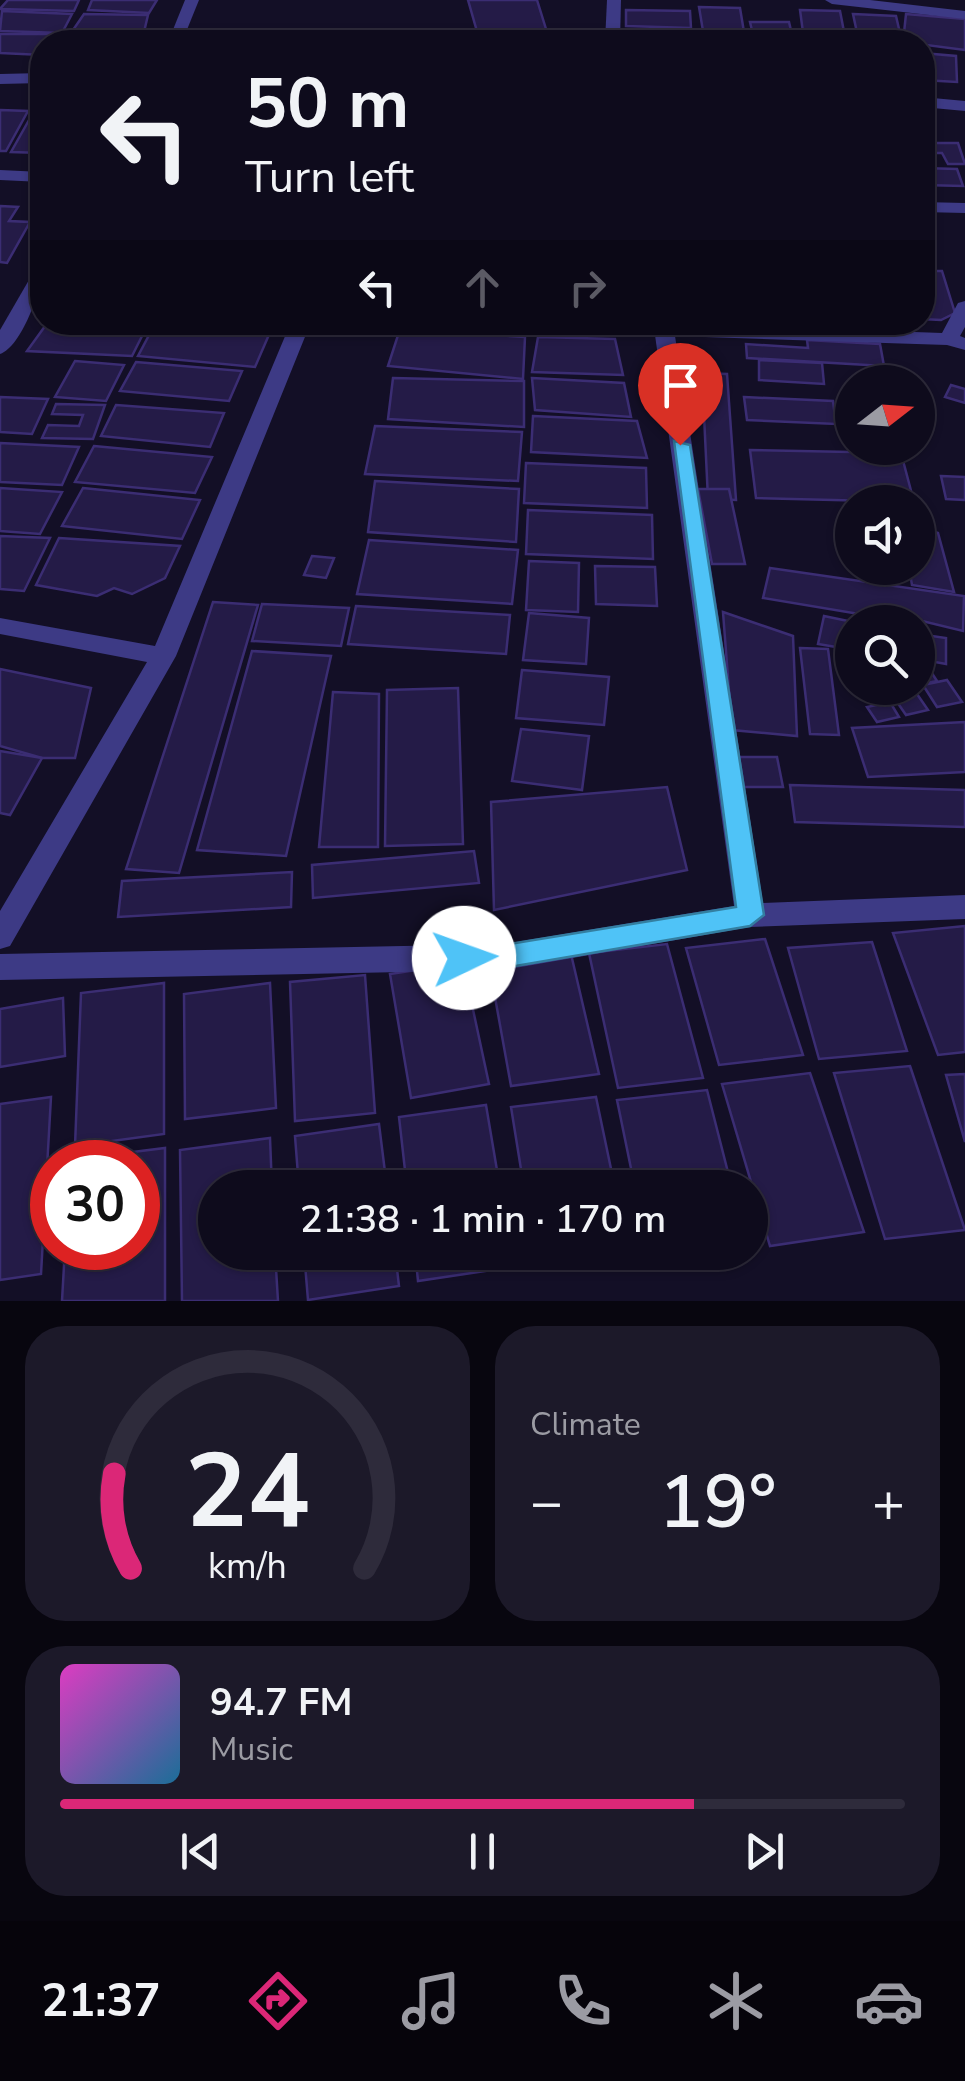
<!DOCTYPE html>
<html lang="en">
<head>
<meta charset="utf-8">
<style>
  body { margin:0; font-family:"Nunito Sans",sans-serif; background:#1c1929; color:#f1f3f6; height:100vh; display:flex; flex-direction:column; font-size:38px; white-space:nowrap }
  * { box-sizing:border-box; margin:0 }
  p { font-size:32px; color:#9b9ba3 }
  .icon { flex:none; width:55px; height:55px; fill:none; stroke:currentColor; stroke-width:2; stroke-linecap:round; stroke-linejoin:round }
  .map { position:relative; height:1301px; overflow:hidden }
  .sheet { display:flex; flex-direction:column; gap:25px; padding:25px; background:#08060f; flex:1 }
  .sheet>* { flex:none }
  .hud { position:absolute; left:30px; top:30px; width:905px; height:305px; border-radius:40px; box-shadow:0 2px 8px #0004,0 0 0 2px #2e2b3b; background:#0e0b1c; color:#f1f3f6; overflow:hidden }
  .needle { width:65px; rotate:73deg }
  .fabs { position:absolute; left:835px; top:365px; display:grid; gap:20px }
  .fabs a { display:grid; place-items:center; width:100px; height:100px; border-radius:50%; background:#0e0b1c; box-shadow:0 2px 8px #0004,0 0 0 2px #2e2b3b; font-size:50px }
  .speed { position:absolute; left:30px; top:1140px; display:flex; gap:20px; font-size:50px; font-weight:700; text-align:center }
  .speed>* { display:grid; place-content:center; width:130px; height:130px; border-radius:50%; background:#0e0b1c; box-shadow:0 2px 8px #0004,0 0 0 2px #2e2b3b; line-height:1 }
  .speed .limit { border:15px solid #d22; background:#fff; color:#111 }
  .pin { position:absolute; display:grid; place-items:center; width:85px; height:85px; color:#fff; margin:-102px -42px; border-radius:50% 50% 50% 0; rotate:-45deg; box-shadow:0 0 10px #0007 }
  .pin .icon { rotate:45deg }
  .me { position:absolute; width:110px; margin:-55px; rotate:87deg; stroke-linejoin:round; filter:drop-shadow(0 0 8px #0008) }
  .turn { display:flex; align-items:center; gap:35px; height:210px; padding:0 50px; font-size:45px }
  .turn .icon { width:130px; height:130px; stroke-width:2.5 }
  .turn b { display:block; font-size:70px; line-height:85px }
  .lanes { display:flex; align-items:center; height:95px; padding:0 50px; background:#0003; justify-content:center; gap:50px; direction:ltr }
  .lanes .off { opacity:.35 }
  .big { font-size:75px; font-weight:600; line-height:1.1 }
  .sheet .card { flex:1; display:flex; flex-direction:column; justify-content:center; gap:15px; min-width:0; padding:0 35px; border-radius:40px; background:#1c1929 }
  .sheet .dial { align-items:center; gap:0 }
  .dial svg { height:260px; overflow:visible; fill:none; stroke:#2e2b3b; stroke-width:7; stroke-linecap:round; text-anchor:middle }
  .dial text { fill:#f1f3f6; stroke:none }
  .song { display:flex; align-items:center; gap:30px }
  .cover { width:120px; height:120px; border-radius:15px; background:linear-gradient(135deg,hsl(310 70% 55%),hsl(200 70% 35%)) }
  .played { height:10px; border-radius:5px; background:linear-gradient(90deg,#db2777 75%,#2e2b3b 75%) }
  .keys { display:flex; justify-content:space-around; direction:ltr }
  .heat { display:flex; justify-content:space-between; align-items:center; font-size:55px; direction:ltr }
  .sheet .tiles { flex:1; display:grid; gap:25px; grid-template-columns:1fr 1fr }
  .card:last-child { grid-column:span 2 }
  .trip { position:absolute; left:198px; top:1170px; width:570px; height:100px; border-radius:50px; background:#0e0b1c; box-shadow:0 2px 8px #0004,0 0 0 2px #2e2b3b; font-weight:600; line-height:100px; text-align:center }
  .tab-bar { display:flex; height:160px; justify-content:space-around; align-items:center; background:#06040b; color:#9b9ba3 }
  .tab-bar .icon { width:70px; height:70px }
  .tab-bar .active { color:#db2777 }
  .tab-bar b { font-size:45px; color:#f1f3f6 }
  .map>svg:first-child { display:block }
  .building { fill:#241b47; stroke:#3b2d73; stroke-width:2.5 }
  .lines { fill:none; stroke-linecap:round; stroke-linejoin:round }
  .street { fill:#3d3a85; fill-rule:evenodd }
  .route { fill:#4fc3f7; stroke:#337fa1; stroke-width:2.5 }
</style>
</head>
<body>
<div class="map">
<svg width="965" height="1301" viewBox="0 0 965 1301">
  <rect width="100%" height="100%" fill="#130f26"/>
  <g class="building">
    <polygon points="8,0 79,0 74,11 0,9"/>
    <polygon points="92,0 157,0 149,13 88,10"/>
    <polygon points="468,0 537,0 546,29 518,30 517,38 480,42"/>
    <polygon points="699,7 740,8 745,38 704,37"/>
    <polygon points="626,10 690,11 691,28 626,26"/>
    <polygon points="800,10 840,11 846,42 804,40"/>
    <polygon points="2,11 72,14 62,33 0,31"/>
    <polygon points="84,14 148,15 144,32 73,30"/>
    <polygon points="853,14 896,16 902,42 859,42"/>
    <polygon points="906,14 965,19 965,50 903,42"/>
    <polygon points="750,22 789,22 793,39 754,39"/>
    <polygon points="70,33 145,34 141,42 64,42"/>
    <polygon points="0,34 56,34 52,42 42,42 42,55 0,53"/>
    <polygon points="922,53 956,56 957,82 922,80"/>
    <polygon points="0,110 28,111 6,151 0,151"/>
    <polygon points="33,113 42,113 42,153 11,152"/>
    <polygon points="922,143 958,143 965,164 948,164 942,153 922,153"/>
    <polygon points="922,168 957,169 963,186 922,185"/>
    <polygon points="0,206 18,207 9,221 30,222 7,263 0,262"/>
    <polygon points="922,271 942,271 955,313 941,320 922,319"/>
    <polygon points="48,322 103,322 147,326 132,356 27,351"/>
    <polygon points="156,322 184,322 271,330 255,367 138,356"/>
    <polygon points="400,329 525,337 523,379 388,366"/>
    <polygon points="538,337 615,339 623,375 532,372"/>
    <polygon points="807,340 880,344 884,366 747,358 746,344 808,348"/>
    <polygon points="759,360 822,363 824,384 759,380"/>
    <polygon points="75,361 124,365 106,401 55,397"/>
    <polygon points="136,362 242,371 229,401 120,391"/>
    <polygon points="702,373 727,374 736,500 708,499"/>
    <polygon points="393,378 524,381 524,427 388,419"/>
    <polygon points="532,378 624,383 631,417 535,410"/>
    <polygon points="951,385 965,389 965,403 945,397"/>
    <polygon points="0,397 48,399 32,434 0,432"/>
    <polygon points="744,397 833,401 836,424 747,420"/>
    <polygon points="56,404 105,405 93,439 42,438 48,425 79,426 83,415 52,414"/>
    <polygon points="116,405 224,413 210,447 101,436"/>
    <polygon points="533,416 637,421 647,458 531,452"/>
    <polygon points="375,426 522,432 518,481 365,474"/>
    <polygon points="0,443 79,447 62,485 0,482"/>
    <polygon points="94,446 212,457 195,493 75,482"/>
    <polygon points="750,450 901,453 914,502 756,498"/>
    <polygon points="526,463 646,468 647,508 524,503"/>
    <polygon points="941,476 965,477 965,500 946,499"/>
    <polygon points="375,481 519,489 516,542 368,532"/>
    <polygon points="0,488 62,492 40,534 0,531"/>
    <polygon points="83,488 200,500 182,539 62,526"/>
    <polygon points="698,489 729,489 745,564 712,564"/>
    <polygon points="528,510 652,515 653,559 526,554"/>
    <polygon points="918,526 938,533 954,592 912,585 909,568 918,568"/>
    <polygon points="0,536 50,538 24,591 0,589"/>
    <polygon points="59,538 180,546 165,578 132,594 114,588 97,596 36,585"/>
    <polygon points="369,540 518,550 512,604 357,594"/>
    <polygon points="312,556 334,558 326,578 304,575"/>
    <polygon points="529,561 579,563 578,612 526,610"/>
    <polygon points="595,566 655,567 657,606 596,604"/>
    <polygon points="770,568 964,596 963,631 914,619 889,619 763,598"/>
    <polygon points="213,602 258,605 179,873 126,869"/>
    <polygon points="262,604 349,608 341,646 252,641"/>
    <polygon points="356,606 510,615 506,654 348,644"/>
    <polygon points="723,612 793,636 797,736 732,730"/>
    <polygon points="529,613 589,618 586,664 523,660"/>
    <polygon points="824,616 848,621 842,648 818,644"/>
    <polygon points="925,635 946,638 946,664 924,660"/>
    <polygon points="800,648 828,649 839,735 810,734"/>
    <polygon points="252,651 331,656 286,856 197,850"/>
    <polygon points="924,661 937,681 918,685 918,662"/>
    <polygon points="0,669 91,688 75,758 42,758 0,746"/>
    <polygon points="522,670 609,677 604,725 516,718"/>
    <polygon points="947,680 962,702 937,707 923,685"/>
    <polygon points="458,688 463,844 385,846 387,690"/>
    <polygon points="333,692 379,694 378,847 319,847"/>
    <polygon points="917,694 928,710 906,715 895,699"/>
    <polygon points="890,702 899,717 877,722 867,707"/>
    <polygon points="965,722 965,772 868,777 852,728"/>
    <polygon points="521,729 589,736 582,790 512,781"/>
    <polygon points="0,751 42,758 10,815 0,813"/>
    <polygon points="737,757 777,757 783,787 741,787"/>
    <polygon points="790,785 965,790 965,827 795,822"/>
    <polygon points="667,787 687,870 494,910 491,802"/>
    <polygon points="474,851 479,883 313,898 312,865"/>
    <polygon points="292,872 291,907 118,917 122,881"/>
    <polygon points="965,926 965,1052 938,1055 893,933"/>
    <polygon points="765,939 803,1055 719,1065 686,948"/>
    <polygon points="872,942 907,1051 819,1059 788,948"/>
    <polygon points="667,944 703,1078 618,1088 589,953"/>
    <polygon points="571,954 599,1074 511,1086 489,964"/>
    <polygon points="463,963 489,1084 411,1098 390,974"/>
    <polygon points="365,975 375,1113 295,1121 290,982"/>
    <polygon points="164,983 164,1134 75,1146 81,993"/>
    <polygon points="270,983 276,1108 185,1119 184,994"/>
    <polygon points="63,998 65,1056 0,1067 0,1009"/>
    <polygon points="910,1066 965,1230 885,1239 834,1073"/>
    <polygon points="810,1073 864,1232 770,1246 722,1084"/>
    <polygon points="965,1074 965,1142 946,1075"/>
    <polygon points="707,1090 732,1188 635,1188 617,1100"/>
    <polygon points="51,1097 41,1274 0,1280 0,1104"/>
    <polygon points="596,1097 615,1188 524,1188 511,1107"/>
    <polygon points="486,1105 500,1188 407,1188 399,1117"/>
    <polygon points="379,1124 387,1188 299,1188 295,1136"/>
    <polygon points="270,1138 272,1188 215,1188 215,1252 275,1252 278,1301 182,1301 180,1150"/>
    <polygon points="165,1148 165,1301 62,1301 65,1248 138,1248 138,1162 69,1160"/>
    <polygon points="304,1252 395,1252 399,1286 308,1300"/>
    <polygon points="415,1252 510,1252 512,1267 418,1281"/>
    <polygon points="534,1252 629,1252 630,1257 537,1269"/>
  </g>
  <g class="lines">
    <g class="street">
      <polygon points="185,0 199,0 182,42 168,42"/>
      <polygon points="607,0 621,0 620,42 605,42"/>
      <polygon points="825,0 870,0 965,11 965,19 832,4"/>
      <polygon points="42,73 42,83 0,84 0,74"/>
      <polygon points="922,97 965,101 965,111 922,107"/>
      <polygon points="0,170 42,172 42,182 0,180"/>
      <polygon points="922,202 965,203 965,213 922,212"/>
      <path d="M42 267C43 288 21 347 0 354V330L33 273Z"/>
      <polygon points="965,301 965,327 960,336 965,338 965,350 947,345 675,336 763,903 965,895 965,919 750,927 503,970 0,980 0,954 503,944 734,906 655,335 453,328 444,322 640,322 942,333 958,303"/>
      <polygon points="291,322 311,322 176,656 10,946 0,949 0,911 147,662 0,634 0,618 155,646"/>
    </g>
  </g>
  <polygon class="route" points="674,441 690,445 764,915 750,926 503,968 455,966 451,958 455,949 503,945 736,907"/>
</svg>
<div class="fabs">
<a><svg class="needle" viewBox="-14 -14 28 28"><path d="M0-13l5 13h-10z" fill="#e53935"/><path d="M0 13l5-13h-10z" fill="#9b9ba3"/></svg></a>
<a><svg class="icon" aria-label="sound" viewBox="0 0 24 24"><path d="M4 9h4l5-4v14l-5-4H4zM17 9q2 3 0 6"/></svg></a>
<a><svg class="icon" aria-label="search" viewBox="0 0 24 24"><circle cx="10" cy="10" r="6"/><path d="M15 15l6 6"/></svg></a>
</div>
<div class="speed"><div class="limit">30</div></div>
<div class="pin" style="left:680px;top:445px;background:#d93025"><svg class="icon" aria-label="arrive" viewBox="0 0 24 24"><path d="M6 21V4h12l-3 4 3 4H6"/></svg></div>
<svg class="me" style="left:464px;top:958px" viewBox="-20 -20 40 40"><circle r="19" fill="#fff"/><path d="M0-13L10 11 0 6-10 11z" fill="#4fc3f7"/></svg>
<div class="trip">21:38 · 1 min · 170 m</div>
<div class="hud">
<div class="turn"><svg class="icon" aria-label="left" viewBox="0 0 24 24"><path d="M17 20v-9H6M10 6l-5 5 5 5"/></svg><div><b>50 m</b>Turn left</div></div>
<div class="lanes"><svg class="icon" aria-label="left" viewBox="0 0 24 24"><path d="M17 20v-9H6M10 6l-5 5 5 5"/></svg><svg class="icon off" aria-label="ahead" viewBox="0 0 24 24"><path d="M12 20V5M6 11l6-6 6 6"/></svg><svg class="icon off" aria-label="right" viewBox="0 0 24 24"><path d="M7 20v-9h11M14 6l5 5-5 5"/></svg></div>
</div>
</div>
<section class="sheet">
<div class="tiles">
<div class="card dial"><svg viewBox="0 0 100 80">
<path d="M14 69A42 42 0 1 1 86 69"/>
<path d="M14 69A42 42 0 0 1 9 40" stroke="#db2777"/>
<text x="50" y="56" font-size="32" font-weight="700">24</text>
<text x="50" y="72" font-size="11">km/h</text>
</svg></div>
<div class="card"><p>Climate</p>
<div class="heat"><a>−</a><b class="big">19°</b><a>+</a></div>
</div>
<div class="card">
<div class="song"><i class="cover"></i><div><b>94.7 FM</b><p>Music</p></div></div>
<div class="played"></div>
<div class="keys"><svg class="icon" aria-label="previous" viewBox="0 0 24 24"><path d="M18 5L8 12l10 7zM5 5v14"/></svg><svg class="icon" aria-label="pause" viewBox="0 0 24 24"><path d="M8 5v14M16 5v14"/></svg><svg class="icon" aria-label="next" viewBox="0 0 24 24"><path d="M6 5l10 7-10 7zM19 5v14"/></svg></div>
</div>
</div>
</section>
<nav class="tab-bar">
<b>21:37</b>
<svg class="icon active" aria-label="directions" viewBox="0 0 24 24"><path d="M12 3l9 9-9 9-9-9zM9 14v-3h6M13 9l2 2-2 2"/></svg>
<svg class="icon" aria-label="music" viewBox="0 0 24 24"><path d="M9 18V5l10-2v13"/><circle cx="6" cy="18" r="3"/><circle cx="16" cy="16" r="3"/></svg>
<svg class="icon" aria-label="phone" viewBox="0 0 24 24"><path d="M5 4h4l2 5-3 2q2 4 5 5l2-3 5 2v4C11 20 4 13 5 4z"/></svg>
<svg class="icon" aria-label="climate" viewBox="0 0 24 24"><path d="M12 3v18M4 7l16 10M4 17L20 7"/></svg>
<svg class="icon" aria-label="car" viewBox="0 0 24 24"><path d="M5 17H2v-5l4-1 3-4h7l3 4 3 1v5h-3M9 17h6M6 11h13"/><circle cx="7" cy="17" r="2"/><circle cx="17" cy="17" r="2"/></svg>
</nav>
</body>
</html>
